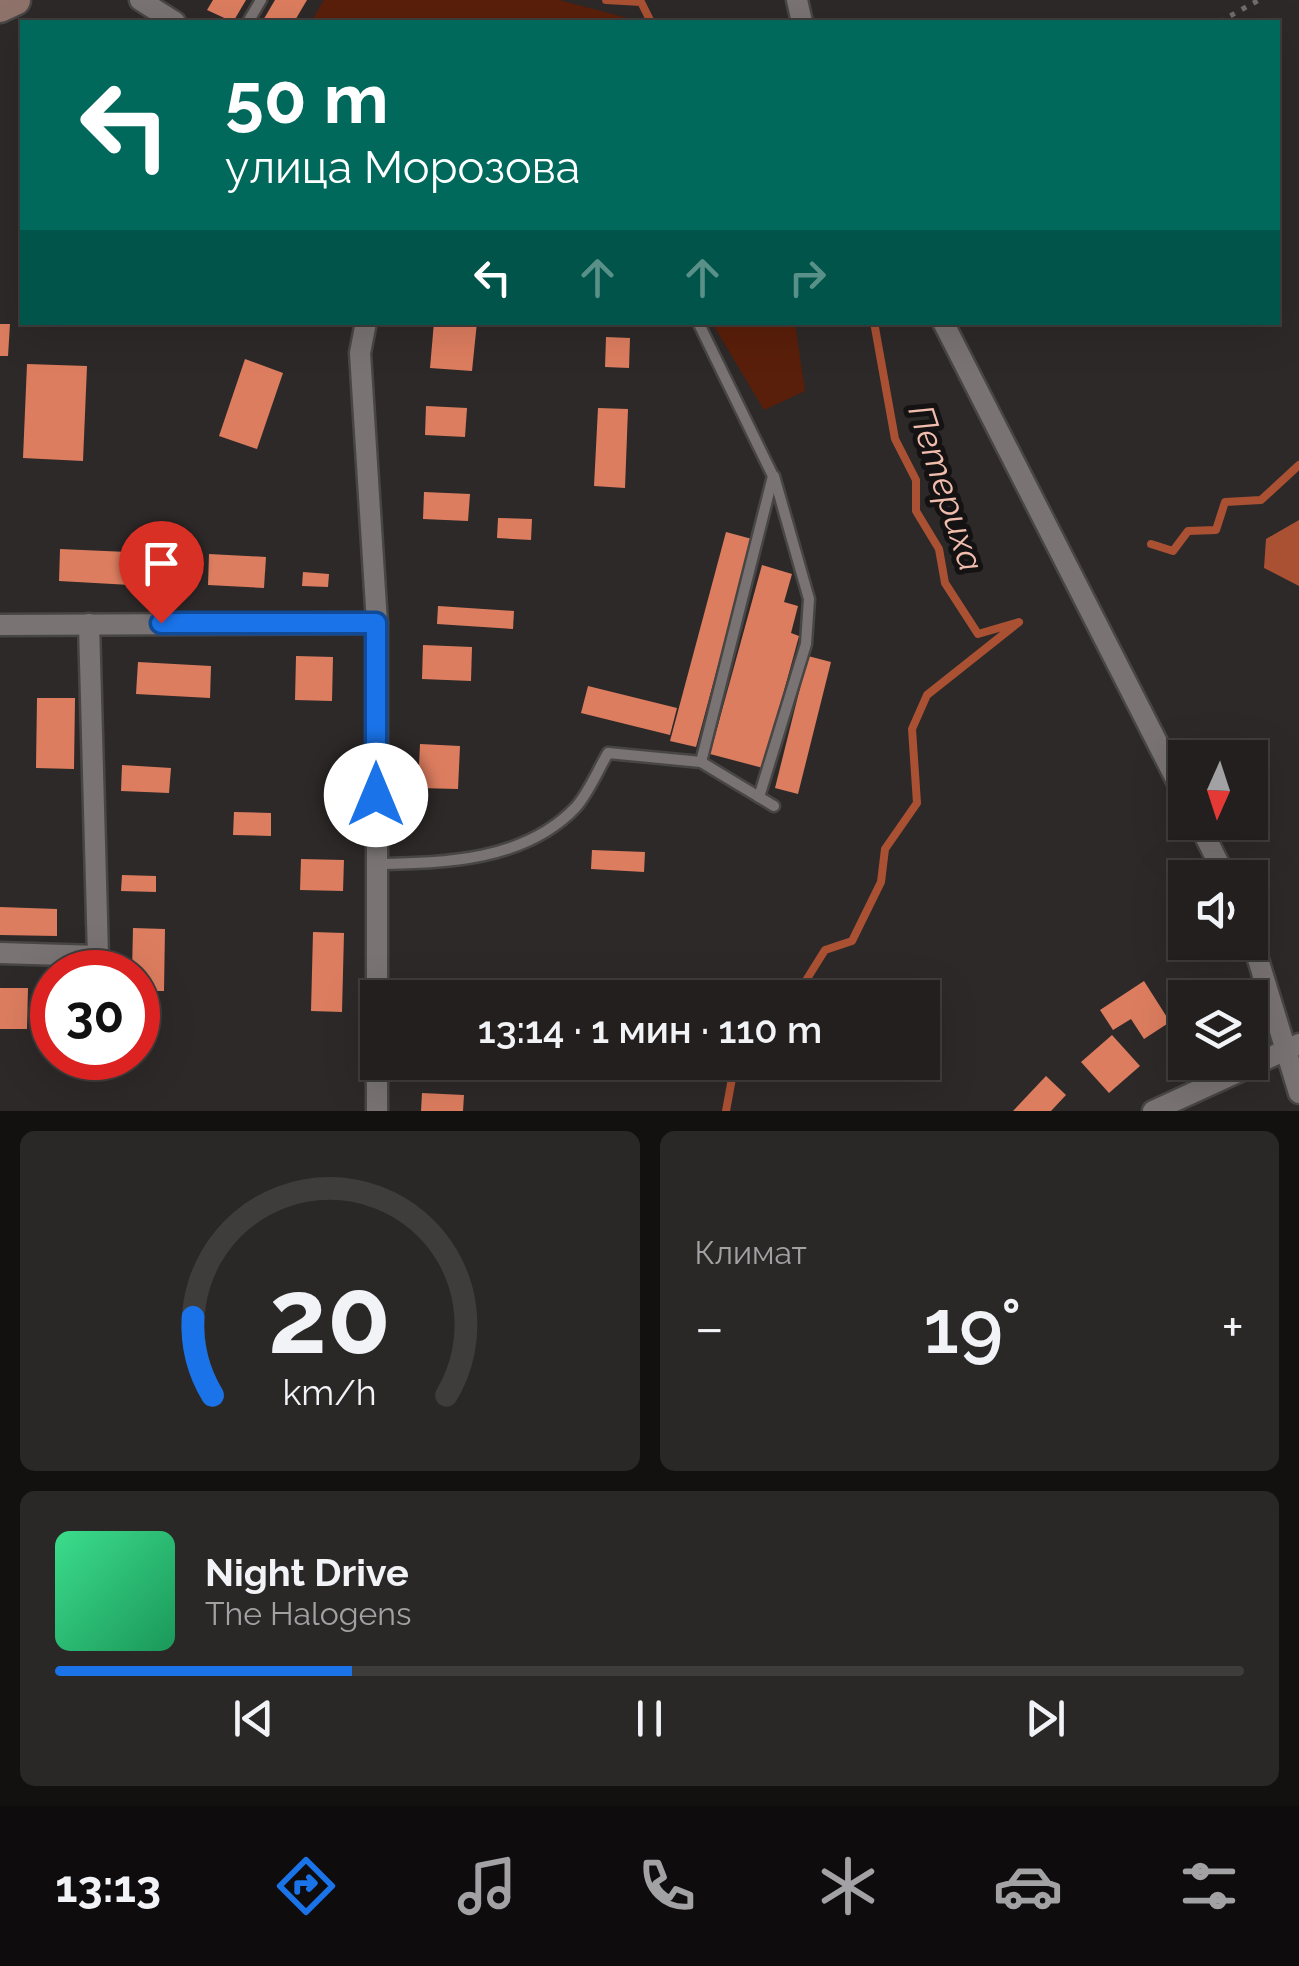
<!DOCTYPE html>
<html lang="ru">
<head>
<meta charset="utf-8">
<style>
  body { margin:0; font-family:Raleway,sans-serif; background:#2a2727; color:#f1f3f6; height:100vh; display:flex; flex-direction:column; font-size:38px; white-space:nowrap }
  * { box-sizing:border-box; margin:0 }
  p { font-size:32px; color:#a2a2a4 }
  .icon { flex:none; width:55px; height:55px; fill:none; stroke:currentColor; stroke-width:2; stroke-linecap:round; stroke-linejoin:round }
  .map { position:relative; height:1111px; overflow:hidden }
  .details { display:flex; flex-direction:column; gap:20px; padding:20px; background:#131110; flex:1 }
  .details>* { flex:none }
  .hud { position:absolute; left:20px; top:20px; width:1260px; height:305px; border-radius:0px; box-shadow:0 10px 40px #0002,0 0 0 2px #3f3d3c; background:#00695c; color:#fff; overflow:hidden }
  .needle { width:65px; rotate:183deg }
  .controls { position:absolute; left:1168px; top:740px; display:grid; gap:20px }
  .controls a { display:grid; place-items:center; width:100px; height:100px; border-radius:0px; background:#221f1e; box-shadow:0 10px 40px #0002,0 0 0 2px #3f3d3c; font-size:50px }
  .speed { position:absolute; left:30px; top:950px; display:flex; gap:20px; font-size:50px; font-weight:700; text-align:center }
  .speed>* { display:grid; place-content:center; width:130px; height:130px; border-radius:50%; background:#221f1e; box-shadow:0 10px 40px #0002,0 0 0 2px #3f3d3c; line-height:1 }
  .speed .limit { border:15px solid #d22; background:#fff; color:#111 }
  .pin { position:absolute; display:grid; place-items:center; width:85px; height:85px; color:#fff; margin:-102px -42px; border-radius:50% 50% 50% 0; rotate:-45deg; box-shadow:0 0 10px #0007 }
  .pin .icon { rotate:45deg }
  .me { position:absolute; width:110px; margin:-55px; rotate:0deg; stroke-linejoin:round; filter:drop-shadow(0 0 8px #0008) }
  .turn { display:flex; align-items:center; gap:35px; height:210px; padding:0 40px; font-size:45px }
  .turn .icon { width:130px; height:130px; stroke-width:2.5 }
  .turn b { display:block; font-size:70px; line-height:85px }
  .lanes { display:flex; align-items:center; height:95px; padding:0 40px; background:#0003; justify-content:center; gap:50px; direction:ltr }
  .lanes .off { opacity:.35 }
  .big { font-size:75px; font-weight:600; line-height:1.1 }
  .details .widget { flex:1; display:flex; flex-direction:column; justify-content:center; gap:15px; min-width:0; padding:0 35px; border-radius:15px; background:#2a2727 }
  .details .dial { align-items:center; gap:0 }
  .dial svg { height:260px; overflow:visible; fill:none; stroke:#3f3d3c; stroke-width:7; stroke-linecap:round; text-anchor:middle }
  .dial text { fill:#f1f3f6; stroke:none }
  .song { display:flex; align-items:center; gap:30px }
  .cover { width:120px; height:120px; border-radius:15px; background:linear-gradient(135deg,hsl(150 70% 55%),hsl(150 70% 35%)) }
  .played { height:10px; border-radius:5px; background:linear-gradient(90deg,#1a73e8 25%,#3f3d3c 25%) }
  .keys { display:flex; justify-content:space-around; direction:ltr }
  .heat { display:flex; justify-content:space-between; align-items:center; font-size:55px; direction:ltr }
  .details .tiles { flex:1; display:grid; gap:20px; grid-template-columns:1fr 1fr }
  .widget:last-child { grid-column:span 2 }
  .trip { position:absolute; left:360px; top:980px; width:580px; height:100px; border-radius:0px; background:#221f1e; box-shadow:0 10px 40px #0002,0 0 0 2px #3f3d3c; font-weight:600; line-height:100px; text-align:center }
  .tab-bar { display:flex; height:160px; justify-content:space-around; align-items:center; background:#0e0c0c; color:#a2a2a4 }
  .tab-bar .icon { width:70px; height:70px }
  .tab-bar .selected { color:#1a73e8 }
  .tab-bar b { font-size:45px; color:#f1f3f6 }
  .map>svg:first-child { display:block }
  .green { fill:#5a1f0a }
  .water { fill:#ab5133 }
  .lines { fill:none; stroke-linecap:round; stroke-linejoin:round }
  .stream { stroke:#ab5133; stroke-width:8 }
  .building { fill:#dd7d5f }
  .lane-casing { stroke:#484645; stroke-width:15 }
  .street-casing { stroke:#484645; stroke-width:25 }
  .secondary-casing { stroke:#484645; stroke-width:35 }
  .path { stroke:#706d6c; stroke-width:5; stroke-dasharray:5 8; stroke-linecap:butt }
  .lane { stroke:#797473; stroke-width:10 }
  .street { stroke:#797473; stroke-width:20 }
  .secondary { stroke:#8f736b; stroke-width:30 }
  .route-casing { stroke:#114b97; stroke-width:25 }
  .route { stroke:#1a73e8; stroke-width:18 }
  .labels { text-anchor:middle; stroke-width:10; stroke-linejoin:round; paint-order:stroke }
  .water-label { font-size:35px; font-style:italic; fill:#f0bdad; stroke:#141212 }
</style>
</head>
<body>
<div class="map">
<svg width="1299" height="1111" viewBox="0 0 1299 1111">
  <rect width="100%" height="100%" fill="#2d2928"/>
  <g class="green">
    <polygon points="324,0 559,0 639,21 311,22"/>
    <polygon points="712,323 795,323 805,391 764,410"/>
  </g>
  <polygon class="water" points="1299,520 1299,586 1264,568 1266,539"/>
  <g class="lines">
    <g class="stream">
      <polyline points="606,0 641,2 651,22"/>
      <polyline points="1151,544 1173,551 1188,531 1216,530 1225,502 1261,500 1299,465"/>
      <polyline points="795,998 825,950 852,941 881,882 885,849 917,803 912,729 927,695 1019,622 978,634 945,583 939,549 916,511 916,480 895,439 874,322"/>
      <polyline points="726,1111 735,1062"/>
    </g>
  </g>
  <g class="building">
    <polygon points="213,0 246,0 233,22 207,10"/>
    <polygon points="275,0 307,0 294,22 262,22"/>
    <polygon points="434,322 477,322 472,371 430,368"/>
    <polygon points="0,324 10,324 8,356 0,356"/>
    <polygon points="606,337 630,338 629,368 605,367"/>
    <polygon points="245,359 283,373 257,449 219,436"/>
    <polygon points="27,364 87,366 83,461 23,458"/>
    <polygon points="426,406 467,408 465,437 425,435"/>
    <polygon points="598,408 628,409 625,488 594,486"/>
    <polygon points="424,492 470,494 468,521 423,519"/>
    <polygon points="498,518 532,519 531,540 497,538"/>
    <polygon points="726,532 752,539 696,747 670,741"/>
    <polygon points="60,549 150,553 148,586 59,581"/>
    <polygon points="209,554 266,557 264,588 208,585"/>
    <polygon points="762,565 792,574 784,602 798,606 791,633 799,636 763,768 710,754"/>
    <polygon points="157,572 178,573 177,600 155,599"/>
    <polygon points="303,572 329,574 328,587 302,586"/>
    <polygon points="438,606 514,611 513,629 437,624"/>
    <polygon points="423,645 472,647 471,681 422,679"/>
    <polygon points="296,656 333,657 332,701 295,700"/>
    <polygon points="808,656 831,662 798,794 775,788"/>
    <polygon points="138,662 211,666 210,698 136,694"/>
    <polygon points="588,686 677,708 670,735 581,713"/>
    <polygon points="37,698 75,698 74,769 36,768"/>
    <polygon points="420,744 460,746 458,789 418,788"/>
    <polygon points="122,765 171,768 169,793 121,791"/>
    <polygon points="234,812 271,813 271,836 233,835"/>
    <polygon points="592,850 645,852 644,872 591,869"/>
    <polygon points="301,859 344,860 343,891 300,890"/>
    <polygon points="122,875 156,876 156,892 121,891"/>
    <polygon points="0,907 57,909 57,936 0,935"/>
    <polygon points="133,928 165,929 164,991 138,991 138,972 132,972"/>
    <polygon points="313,932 344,933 342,1012 311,1011"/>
    <polygon points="1144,981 1170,1022 1144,1039 1131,1019 1113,1030 1100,1010"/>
    <polygon points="0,988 28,988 27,1029 0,1029"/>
    <polygon points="1112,1035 1140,1066 1109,1093 1081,1062"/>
    <polygon points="1046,1076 1066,1095 1051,1111 1013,1111"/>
    <polygon points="422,1093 464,1095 463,1111 421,1111"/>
  </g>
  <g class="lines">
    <defs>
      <g id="lane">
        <polyline points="248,22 261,0"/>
        <polyline points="698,322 773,476 701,762"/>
        <polyline points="759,797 806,644 809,599 774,476"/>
        <path d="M378 864C445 863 525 861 576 807 589 792 598 770 608 753L701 762 774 806"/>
      </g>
      <g id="street">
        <polyline points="140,0 175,22"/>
        <polyline points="797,0 802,22"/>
        <polyline points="366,322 360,353 377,623 377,1111"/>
        <polyline points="943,322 1185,797"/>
        <polyline points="0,625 377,623"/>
        <polyline points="1198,822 1226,878"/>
        <polyline points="1250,933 1299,1093"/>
        <polyline points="0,953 98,956 89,624"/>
        <polyline points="1153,1111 1299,1044"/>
      </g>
      <polyline id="secondary" points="0,7 15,0"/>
    </defs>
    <use href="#lane" class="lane-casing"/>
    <use href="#street" class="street-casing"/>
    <use href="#secondary" class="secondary-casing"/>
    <polyline class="path" points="1219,22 1259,0"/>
    <use href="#lane" class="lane"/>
    <use href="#street" class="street"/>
    <use href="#secondary" class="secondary"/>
  </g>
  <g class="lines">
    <defs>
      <polyline id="route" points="161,623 376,623 376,795"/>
    </defs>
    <use href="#route" class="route-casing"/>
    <use href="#route" class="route"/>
  </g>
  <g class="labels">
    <g class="water-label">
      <text transform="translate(946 488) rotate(72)" y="12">Петериха</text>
    </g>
  </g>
</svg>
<div class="controls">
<a><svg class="needle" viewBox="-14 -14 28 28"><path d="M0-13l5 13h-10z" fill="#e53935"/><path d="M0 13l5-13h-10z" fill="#a2a2a4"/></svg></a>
<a><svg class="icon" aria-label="sound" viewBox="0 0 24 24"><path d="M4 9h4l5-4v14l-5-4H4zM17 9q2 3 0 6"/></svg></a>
<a><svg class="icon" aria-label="layers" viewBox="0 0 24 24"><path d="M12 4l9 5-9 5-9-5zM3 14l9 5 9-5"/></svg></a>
</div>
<div class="speed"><div class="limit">30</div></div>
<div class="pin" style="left:161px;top:623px;background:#d93025"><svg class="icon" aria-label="arrive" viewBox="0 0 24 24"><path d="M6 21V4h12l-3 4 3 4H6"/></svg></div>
<svg class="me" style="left:376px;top:795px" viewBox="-20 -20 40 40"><circle r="19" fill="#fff"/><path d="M0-13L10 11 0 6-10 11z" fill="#1a73e8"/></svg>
<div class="trip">13:14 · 1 мин · 110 m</div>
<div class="hud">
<div class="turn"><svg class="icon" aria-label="left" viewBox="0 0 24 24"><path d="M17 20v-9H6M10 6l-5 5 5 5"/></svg><div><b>50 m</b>улица Морозова</div></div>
<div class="lanes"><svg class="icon" aria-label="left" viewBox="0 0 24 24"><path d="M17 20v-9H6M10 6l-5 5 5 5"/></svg><svg class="icon off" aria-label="ahead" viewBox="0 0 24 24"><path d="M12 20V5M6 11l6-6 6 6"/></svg><svg class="icon off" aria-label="ahead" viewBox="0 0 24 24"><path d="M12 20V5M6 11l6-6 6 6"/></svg><svg class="icon off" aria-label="right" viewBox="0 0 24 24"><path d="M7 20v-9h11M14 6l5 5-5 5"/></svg></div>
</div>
</div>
<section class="details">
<div class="tiles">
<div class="widget dial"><svg viewBox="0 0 100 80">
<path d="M14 69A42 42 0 1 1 86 69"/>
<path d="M14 69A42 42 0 0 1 8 45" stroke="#1a73e8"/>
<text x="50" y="56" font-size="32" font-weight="700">20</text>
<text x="50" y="72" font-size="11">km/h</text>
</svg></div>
<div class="widget"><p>Климат</p>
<div class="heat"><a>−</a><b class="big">19°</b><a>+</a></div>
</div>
<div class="widget">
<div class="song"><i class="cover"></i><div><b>Night Drive</b><p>The Halogens</p></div></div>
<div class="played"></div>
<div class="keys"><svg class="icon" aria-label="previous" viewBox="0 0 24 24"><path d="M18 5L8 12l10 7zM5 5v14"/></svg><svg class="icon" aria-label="pause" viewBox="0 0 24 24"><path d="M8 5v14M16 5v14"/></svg><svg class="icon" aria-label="next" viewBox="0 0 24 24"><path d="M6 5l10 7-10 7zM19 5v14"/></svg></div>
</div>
</div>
</section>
<nav class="tab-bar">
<b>13:13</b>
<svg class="icon selected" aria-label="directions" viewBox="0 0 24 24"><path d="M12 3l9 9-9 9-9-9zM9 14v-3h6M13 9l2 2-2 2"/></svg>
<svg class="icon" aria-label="music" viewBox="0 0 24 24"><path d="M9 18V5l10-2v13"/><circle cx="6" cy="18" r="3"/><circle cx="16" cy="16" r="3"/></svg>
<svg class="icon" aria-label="phone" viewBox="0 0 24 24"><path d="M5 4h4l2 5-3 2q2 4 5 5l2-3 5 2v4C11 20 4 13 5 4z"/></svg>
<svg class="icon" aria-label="climate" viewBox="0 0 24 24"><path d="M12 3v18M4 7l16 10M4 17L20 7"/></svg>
<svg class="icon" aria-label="car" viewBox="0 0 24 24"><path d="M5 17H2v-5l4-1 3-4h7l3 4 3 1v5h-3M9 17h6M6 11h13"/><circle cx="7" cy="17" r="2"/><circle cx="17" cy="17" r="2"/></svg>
<svg class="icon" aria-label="filters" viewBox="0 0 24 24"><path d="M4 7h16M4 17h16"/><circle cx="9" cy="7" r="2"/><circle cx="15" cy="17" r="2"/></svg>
</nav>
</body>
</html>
